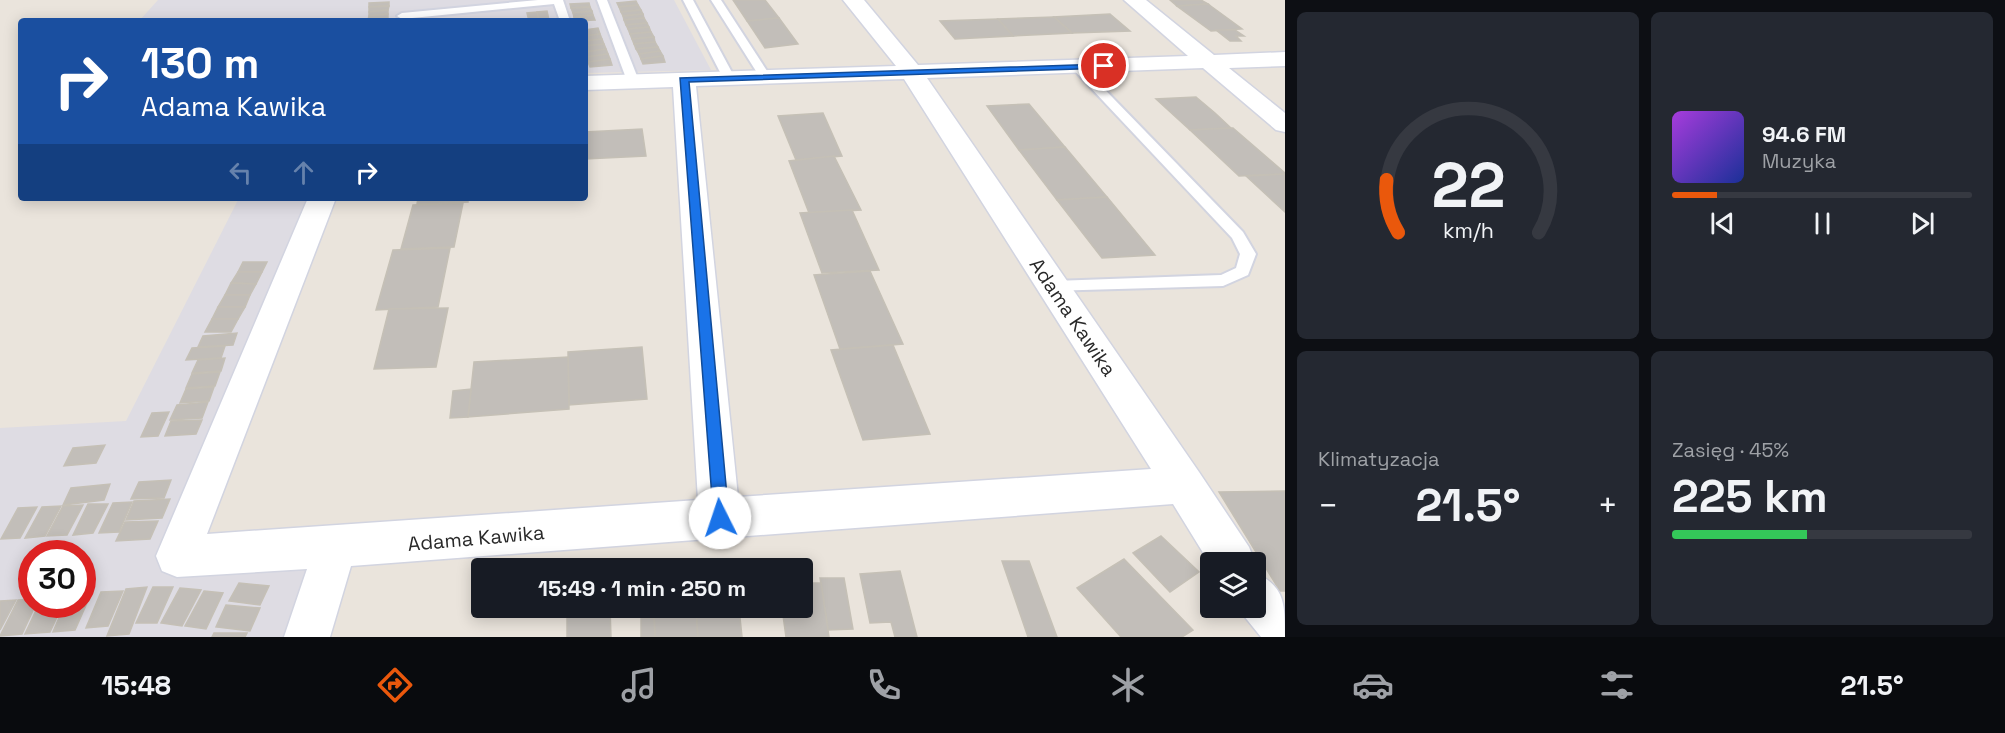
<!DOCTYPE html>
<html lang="pl">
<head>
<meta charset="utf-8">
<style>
  body { margin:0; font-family:"Space Grotesk",sans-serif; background:#242831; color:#f1f3f6; height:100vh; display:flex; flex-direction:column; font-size:22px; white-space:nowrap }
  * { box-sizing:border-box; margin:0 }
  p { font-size:20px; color:#9ea1a6 }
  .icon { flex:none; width:33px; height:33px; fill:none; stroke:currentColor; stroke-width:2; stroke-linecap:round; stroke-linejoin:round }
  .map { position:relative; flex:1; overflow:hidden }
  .panel { display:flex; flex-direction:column; gap:12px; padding:12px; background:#0d0f14; width:720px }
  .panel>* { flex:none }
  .hud { position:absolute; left:18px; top:18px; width:570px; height:183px; border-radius:6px; box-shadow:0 3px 15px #0003; background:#1a4fa0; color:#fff; overflow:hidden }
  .controls { position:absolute; left:1200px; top:552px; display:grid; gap:12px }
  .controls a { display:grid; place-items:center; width:66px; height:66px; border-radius:6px; background:#171b24; box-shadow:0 3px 15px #0003; font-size:30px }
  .speed { position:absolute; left:18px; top:540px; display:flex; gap:12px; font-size:30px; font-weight:700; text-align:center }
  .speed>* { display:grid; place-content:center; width:78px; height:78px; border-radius:50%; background:#171b24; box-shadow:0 3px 15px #0003; line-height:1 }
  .speed .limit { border:9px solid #d22; background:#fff; color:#111 }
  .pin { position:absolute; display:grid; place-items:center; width:51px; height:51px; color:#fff; margin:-26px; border:3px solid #fff; border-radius:50%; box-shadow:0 2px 6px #0007 }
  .me { position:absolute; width:66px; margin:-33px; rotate:356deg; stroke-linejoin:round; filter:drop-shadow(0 0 4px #0008) }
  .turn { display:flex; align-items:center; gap:21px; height:126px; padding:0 24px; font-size:27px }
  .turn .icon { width:78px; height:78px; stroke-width:2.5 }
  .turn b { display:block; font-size:42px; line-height:51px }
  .lanes { display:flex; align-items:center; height:57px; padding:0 24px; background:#0003; justify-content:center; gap:30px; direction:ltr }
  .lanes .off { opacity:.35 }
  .big { font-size:45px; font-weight:700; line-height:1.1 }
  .panel .tile { flex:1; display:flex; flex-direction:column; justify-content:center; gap:9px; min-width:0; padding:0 21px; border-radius:9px; background:#242831 }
  .panel .dial { align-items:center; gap:0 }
  .dial svg { height:156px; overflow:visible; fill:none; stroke:#363941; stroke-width:7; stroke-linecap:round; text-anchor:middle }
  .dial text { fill:#f1f3f6; stroke:none }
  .song { display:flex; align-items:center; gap:18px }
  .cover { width:72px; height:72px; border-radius:9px; background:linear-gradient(135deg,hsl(280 70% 55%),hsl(230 70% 35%)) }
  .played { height:6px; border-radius:3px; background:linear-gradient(90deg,#ea580c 15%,#363941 15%) }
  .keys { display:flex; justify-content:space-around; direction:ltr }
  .heat { display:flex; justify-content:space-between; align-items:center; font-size:33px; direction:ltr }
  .charge { height:9px; border-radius:4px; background:linear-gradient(90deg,#34c759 45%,#363941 0) }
  .panel .tiles { flex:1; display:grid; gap:12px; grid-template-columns:repeat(2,1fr) }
  .trip { position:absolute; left:471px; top:558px; width:342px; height:60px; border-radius:6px; background:#171b24; box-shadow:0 3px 15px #0003; font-weight:700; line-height:60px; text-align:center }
  .tabs { display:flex; height:96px; justify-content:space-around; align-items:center; background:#090b0e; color:#9ea1a6 }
  .tabs .icon { width:42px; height:42px }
  .tabs .selected { color:#ea580c }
  .tabs b { font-size:27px; color:#f1f3f6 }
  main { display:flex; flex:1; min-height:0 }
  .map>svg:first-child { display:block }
  .industrial { fill:#dedce3; fill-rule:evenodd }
  .building { fill:#c2beb9; stroke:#c5c0b6; stroke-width:1.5 }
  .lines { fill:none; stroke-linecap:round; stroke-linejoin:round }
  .service-casing { stroke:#d2d4e0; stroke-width:4 }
  .minor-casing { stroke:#d2d4e0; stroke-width:3 }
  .service { fill:#fff; fill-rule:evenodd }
  .minor { fill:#fff; fill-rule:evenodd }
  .route { fill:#1a73e8; stroke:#114b97; stroke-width:1.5 }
  .labels { text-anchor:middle; stroke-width:5; stroke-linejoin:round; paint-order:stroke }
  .street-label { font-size:20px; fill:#292929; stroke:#fff }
</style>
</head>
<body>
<main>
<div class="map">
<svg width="1285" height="637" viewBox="0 0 1285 637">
  <rect width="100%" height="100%" fill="#eae4dc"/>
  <g class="industrial">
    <polygon points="158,0 674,0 711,70 585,73 585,21 139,21"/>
    <path d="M239 198H308L166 567 317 563 291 637H0V428L126 421ZM32 554H82V604H32Z"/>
  </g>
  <g class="building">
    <polygon points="733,0 765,0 779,18 747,21"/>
    <polygon points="1170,0 1201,0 1208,4 1177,6"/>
    <polygon points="636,1 638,5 619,7 617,3"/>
    <polygon points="389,2 389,6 369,7 369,3"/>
    <polygon points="589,3 590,7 571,8 570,4"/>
    <polygon points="1208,4 1242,29 1211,31 1177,6"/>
    <polygon points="638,5 641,10 621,12 619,7"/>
    <polygon points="389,6 388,10 369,12 369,7"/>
    <polygon points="590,7 592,11 573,13 571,8"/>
    <polygon points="388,10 388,14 369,16 369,12"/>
    <polygon points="641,10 643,14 623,16 621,12"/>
    <polygon points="547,11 549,20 539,21 537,12"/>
    <polygon points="592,11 593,15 574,17 573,13"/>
    <polygon points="537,12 539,21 529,21 527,13"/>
    <polygon points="388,14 388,19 368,20 369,16"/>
    <polygon points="643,14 644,18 624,20 623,16"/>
    <polygon points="1110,14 1130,31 1072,33 1054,17"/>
    <polygon points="593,15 595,20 575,21 574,17"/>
    <polygon points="1054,17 1072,33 1013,36 998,19"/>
    <polygon points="644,18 647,23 626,25 624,20"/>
    <polygon points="779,18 798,44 765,48 747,21"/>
    <polygon points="998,19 1013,36 955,39 940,21"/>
    <polygon points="647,23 649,27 628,29 626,25"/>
    <polygon points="649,27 651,32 630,34 628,29"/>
    <polygon points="598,28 600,34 585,36 585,30"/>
    <polygon points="1216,30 1235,30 1244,36 1236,36 1241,41 1230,41"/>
    <polygon points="651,32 654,37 632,39 630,34"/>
    <polygon points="600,34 602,39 585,41 585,36"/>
    <polygon points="654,37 655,42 634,44 632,39"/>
    <polygon points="602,39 604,44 585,46 585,41"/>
    <polygon points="655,42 658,47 636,49 634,44"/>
    <polygon points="604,44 606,49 585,52 585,46"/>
    <polygon points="658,47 660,51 639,54 636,49"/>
    <polygon points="606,49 608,54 586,57 585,52"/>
    <polygon points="660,51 663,56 641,59 639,54"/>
    <polygon points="608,54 610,59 588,62 586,57"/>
    <polygon points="663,56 665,62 643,64 641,59"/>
    <polygon points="610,59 612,65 590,67 588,62"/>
    <polygon points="1196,97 1215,113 1231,128 1190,130 1156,99"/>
    <polygon points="1029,104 1065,147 1019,150 987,106"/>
    <polygon points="823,113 842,156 796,160 778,116"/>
    <polygon points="1233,128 1285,173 1285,174 1239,176 1190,130"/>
    <polygon points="642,129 646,156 585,159 585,132"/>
    <polygon points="1065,147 1107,197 1057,200 1019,150"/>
    <polygon points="834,156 861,210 809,213 789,161"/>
    <polygon points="1285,174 1285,212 1246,176"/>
    <polygon points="1107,197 1155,255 1102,258 1057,200"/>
    <polygon points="418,198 468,198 468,202 417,204"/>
    <polygon points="463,203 454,247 401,249 413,205"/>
    <polygon points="852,210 879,270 822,273 800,213"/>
    <polygon points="450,248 438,307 376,310 393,250"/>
    <polygon points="243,262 267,262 262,272 238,272"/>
    <polygon points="870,271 903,344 840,349 814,275"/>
    <polygon points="238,272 262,272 256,284 231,283"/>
    <polygon points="231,283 256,284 250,295 225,295"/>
    <polygon points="225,295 250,295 245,307 218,307"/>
    <polygon points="218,307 245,307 238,319 212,319"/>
    <polygon points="448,308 436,367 374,369 389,309"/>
    <polygon points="212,319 238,319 231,332 205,332"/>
    <polygon points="237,333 233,345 198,347 203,336"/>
    <polygon points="893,345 930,434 863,440 831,350"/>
    <polygon points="225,346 221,358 186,360 192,348"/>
    <polygon points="642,347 647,399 569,405 568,352"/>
    <polygon points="568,357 569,409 468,417 474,362"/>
    <polygon points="225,358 221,371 192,373 198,360"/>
    <polygon points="220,372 215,386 186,388 192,374"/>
    <polygon points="214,387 209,401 180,403 186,389"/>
    <polygon points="471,389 468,417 450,418 453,391"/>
    <polygon points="208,402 202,418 170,420 177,405"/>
    <polygon points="169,412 158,436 141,437 152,413"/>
    <polygon points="202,420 196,434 165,436 171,421"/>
    <polygon points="105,445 96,463 64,466 73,448"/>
    <polygon points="171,480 164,498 131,499 139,482"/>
    <polygon points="110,484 104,500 63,505 71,488"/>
    <polygon points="1285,491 1285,591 1280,591 1219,492"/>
    <polygon points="170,499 162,518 126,520 134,501"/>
    <polygon points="132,502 119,532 99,533 113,503"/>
    <polygon points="88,504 108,504 93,533 73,535"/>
    <polygon points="83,505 67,535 47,536 63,506"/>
    <polygon points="61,506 45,536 25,538 42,507"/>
    <polygon points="37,507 20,538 1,539 18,508"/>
    <polygon points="158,521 150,539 116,541 125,522"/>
    <polygon points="1161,536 1199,572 1170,592 1133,553"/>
    <polygon points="1124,559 1193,630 1182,637 1121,637 1077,588"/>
    <polygon points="1002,561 1029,561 1057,637 1028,637"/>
    <polygon points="900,571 917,637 895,637 891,622 870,623 860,574"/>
    <polygon points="820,578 844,578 853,629 828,630"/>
    <polygon points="239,583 269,586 260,605 229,601"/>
    <polygon points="802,583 821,583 829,637 786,637 782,608 802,608"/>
    <polygon points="147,587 129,634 107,636 126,589"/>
    <polygon points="153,587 173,587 157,623 136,623"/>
    <polygon points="180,588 201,590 182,626 161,623"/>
    <polygon points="123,591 108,626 86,628 101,592"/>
    <polygon points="204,591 223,593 206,629 185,626"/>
    <polygon points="91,594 75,630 53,632 65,604 82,604 82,595"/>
    <polygon points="32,599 32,604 36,604 22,634 0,636 18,600"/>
    <polygon points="16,600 0,630 0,601"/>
    <polygon points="39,604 63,604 50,632 25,634"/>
    <polygon points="226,605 260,608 250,631 216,627"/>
    <polygon points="567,608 610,608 611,637 567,637"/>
    <polygon points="654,608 696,608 698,637 655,637"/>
    <polygon points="696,608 739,608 742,637 698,637"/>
    <polygon points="641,618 654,618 655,637 641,637"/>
    <polygon points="214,633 247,633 245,637 212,637"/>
  </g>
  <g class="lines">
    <defs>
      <g id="service">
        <polygon points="538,0 563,0 570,21 560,21 554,4 402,19 397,16 402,13"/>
        <polygon points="597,0 607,0 639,81 637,83 627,81"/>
        <polygon points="683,0 693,0 735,78 733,80 723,78"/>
        <polygon points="711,0 721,0 771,77 769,79 761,79"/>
        <polygon points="1073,65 1081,65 1243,232 1256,254 1248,275 1223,286 1048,291 1046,287 1054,281 1221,275 1236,268 1240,254 1232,238 1073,69"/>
      </g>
      <g id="minor">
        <path d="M843 0H864L918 65 1188 56 1124 0H1146L1214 55 1285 52V66L1229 68 1285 113V132L1276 130 1203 68 927 78 1199 472 1249 547 1255 562 1210 564 1173 504 351 566 330 637H284L307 569 177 577 162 571 156 556 308 198H336L207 534 698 500 673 87 585 90V76L896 66ZM904 79 1151 469 738 497 696 86Z"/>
        <path d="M1256 573C1285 587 1285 604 1285 637H1261L1240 611 1239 608H1256Z"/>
      </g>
    </defs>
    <use href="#service" class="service-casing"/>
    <use href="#minor" class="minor-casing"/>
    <use href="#service" class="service"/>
    <use href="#minor" class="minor"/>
  </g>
  <polygon class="route" points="1104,64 1109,66 1108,68 689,82 729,518 726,524 720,526 714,524 680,78"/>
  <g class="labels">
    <g class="street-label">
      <text transform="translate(1073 317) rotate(56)" y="7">Adama Kawika</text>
      <text transform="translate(476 538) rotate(-5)" y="7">Adama Kawika</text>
    </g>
  </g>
</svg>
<div class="controls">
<a><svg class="icon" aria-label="layers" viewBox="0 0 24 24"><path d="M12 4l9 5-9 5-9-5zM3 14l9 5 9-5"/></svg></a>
</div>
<div class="speed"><div class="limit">30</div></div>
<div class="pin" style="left:1104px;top:66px;background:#d93025"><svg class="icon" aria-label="arrive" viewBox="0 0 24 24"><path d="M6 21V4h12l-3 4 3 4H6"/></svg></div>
<svg class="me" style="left:720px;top:518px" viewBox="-20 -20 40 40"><circle r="19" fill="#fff"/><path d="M0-13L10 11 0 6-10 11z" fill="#1a73e8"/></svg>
<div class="trip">15:49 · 1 min · 250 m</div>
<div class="hud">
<div class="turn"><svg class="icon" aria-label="right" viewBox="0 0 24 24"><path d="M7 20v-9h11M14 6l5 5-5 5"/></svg><div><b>130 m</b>Adama Kawika</div></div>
<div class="lanes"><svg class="icon off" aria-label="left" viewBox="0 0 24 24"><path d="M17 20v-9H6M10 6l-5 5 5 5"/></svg><svg class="icon off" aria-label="ahead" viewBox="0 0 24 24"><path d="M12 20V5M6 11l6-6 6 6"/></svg><svg class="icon" aria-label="right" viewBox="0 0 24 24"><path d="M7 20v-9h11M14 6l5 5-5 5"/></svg></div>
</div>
</div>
<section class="panel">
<div class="tiles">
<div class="tile dial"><svg viewBox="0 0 100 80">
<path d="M14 69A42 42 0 1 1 86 69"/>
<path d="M14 69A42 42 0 0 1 8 42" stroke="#ea580c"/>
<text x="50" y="56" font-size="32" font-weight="700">22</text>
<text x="50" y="72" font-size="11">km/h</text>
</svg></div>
<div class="tile">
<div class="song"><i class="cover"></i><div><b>94.6 FM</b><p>Muzyka</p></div></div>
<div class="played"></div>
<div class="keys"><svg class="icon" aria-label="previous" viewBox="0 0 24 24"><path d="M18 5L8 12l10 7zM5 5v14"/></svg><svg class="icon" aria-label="pause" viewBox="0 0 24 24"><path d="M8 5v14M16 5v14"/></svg><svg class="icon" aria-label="next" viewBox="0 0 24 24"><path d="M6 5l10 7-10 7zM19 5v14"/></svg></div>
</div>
<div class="tile"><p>Klimatyzacja</p>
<div class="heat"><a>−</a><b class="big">21.5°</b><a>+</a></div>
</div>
<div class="tile"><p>Zasięg · 45%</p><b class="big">225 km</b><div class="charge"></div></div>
</div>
</section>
</main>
<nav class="tabs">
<b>15:48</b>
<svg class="icon selected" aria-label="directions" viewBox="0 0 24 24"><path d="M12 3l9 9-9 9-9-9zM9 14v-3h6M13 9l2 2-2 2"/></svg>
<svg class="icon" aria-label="music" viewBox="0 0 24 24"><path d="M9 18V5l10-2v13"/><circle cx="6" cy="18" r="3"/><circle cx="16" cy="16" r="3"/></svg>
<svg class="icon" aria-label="phone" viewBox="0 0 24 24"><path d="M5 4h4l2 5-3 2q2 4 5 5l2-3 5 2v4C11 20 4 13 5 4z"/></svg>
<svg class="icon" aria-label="climate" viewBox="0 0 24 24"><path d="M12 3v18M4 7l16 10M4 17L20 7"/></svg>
<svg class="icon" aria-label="car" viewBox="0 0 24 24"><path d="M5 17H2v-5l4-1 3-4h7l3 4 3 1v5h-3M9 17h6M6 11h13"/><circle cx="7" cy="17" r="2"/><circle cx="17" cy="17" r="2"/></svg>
<svg class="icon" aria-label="filters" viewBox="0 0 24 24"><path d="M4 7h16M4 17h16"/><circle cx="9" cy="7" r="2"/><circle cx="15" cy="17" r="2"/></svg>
<b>21.5°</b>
</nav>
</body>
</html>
